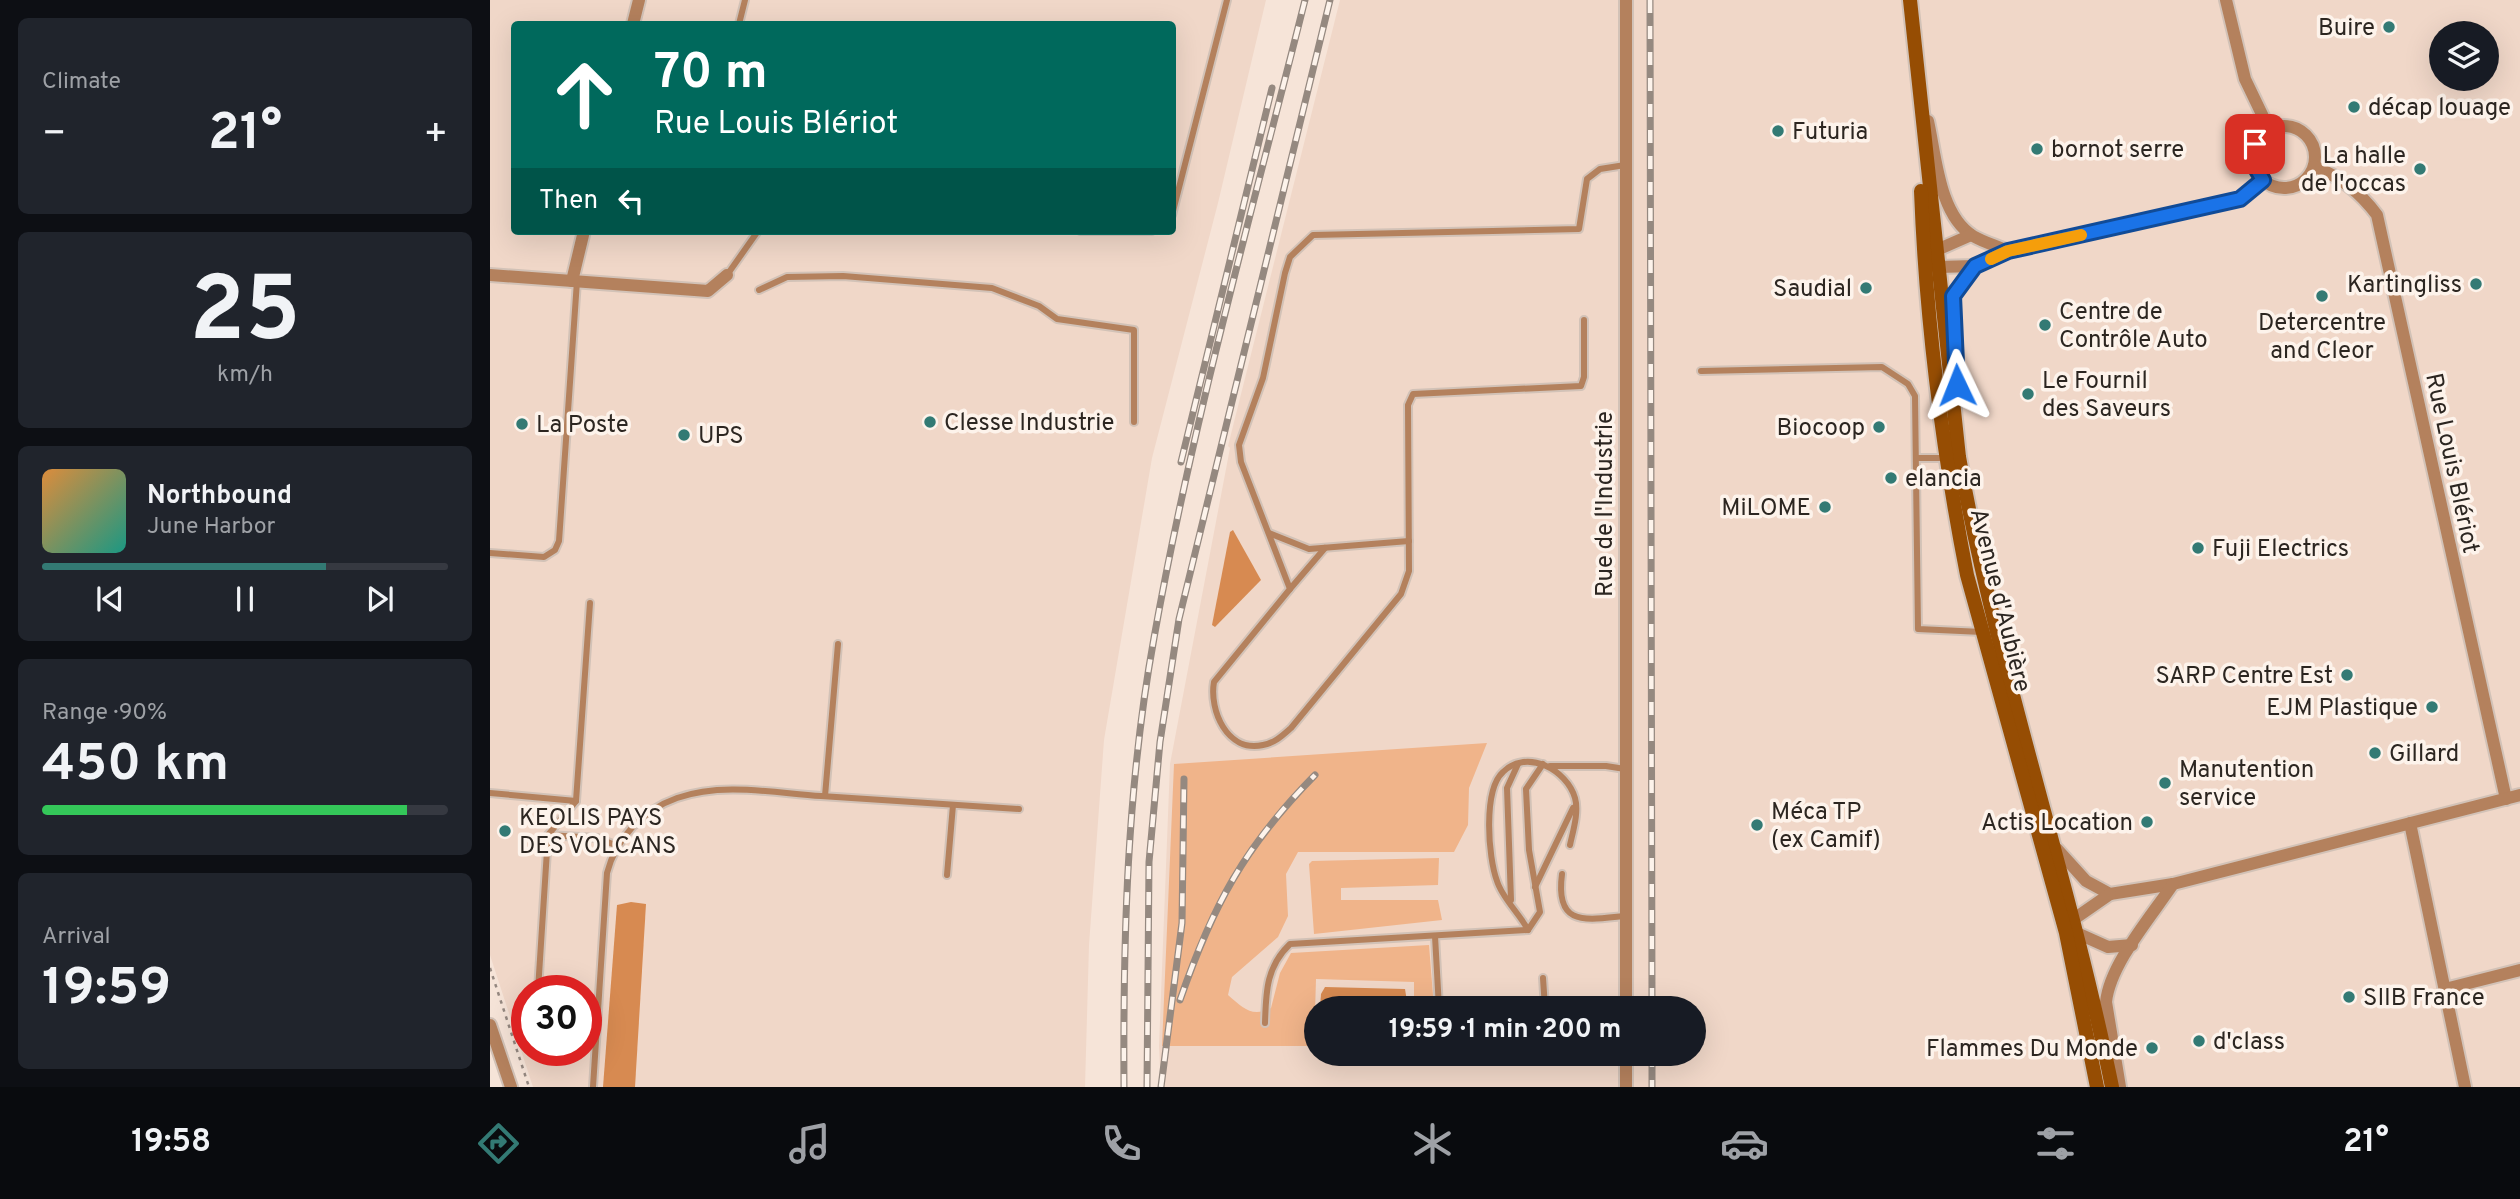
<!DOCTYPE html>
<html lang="en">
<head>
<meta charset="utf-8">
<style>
  body { margin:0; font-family:Overpass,sans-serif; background:#20242c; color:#f1f3f6; height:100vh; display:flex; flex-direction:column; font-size:26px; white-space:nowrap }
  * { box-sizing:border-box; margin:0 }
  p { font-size:23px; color:#9ea1a6 }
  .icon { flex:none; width:38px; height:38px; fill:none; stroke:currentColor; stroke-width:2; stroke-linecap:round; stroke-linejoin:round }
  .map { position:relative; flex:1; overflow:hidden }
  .sheet { display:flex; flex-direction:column; gap:18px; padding:18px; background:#0d0f14; width:490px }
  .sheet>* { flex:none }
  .hud { position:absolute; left:21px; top:21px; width:665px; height:214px; border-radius:7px; box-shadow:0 7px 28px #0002; background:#00695c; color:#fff; overflow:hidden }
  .buttons { position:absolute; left:1939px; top:21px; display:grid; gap:14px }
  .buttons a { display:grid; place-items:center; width:70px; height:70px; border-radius:50%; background:#171b24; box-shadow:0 7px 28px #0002; font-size:35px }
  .speed { position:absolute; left:21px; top:975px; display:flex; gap:14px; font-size:35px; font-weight:700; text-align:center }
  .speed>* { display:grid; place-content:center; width:91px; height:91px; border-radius:50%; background:#171b24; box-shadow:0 7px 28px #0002; line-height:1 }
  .speed .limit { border:10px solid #d22; background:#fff; color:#111 }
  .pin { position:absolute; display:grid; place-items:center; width:60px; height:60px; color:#fff; margin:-30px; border-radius:14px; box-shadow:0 4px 10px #0006 }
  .me { position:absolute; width:77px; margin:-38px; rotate:358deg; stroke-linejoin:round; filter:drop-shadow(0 0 5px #0008) }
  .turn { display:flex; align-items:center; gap:24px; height:147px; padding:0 28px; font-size:32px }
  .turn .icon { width:91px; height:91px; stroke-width:2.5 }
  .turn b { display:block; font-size:49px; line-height:60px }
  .then { display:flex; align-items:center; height:66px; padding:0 28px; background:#0003; gap:14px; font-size:26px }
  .big { font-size:52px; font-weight:700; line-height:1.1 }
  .sheet .card { flex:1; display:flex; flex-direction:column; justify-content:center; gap:10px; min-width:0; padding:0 24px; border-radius:10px; background:#20242c }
  .sheet .dial { align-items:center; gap:0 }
  .dial b { font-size:91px; line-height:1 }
  .song { display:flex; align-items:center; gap:21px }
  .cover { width:84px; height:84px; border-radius:10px; background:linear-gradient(135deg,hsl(30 70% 55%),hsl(170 70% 35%)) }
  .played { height:7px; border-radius:4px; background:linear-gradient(90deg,#337a74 70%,#363941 70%) }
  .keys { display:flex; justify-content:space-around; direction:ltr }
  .heat { display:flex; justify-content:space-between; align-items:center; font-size:38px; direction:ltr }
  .charge { height:10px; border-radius:5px; background:linear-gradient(90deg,#34c759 90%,#363941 0) }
  .trip { position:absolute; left:814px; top:996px; width:402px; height:70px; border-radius:35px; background:#171b24; box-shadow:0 7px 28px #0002; font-weight:700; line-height:70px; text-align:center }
  .dock { display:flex; height:112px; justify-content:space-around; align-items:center; background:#090b0e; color:#9ea1a6 }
  .dock .icon { width:49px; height:49px }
  .dock .selected { color:#337a74 }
  .dock b { font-size:32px; color:#f1f3f6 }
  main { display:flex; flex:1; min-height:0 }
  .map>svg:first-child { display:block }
  .built { fill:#f0d7c8; fill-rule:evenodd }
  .green { fill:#f0b48a }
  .water { fill:#d78a51 }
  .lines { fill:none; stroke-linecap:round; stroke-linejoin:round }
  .lane-casing { stroke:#d2c2b7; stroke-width:10 }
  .street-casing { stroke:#d2c2b7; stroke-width:16 }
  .secondary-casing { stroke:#d2c2b7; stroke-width:18 }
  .path { stroke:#958880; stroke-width:2.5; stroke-dasharray:3.5 5; stroke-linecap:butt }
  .lane { stroke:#b4815d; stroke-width:6 }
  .street { stroke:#b4815d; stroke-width:12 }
  .secondary { stroke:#964d03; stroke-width:14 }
  .rail-casing { stroke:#958980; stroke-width:7 }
  .rail { stroke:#fdf3eb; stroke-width:4.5; stroke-dasharray:13; stroke-linecap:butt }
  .route-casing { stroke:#114b97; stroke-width:18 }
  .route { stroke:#1a73e8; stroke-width:12 }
  .slow { stroke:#f59e0b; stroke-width:12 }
  .poi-dot { fill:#337a74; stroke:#fdf3eb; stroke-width:2.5 }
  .labels { text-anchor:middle; stroke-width:7; stroke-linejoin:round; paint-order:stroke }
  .poi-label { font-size:24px; fill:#2c2621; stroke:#fdf3eb; text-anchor:start }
  .street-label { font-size:24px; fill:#2c2621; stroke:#fdf3eb }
</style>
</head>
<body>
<main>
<section class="sheet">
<div class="card"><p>Climate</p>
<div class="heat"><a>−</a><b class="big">21°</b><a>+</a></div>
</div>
<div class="card dial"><b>25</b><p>km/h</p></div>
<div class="card">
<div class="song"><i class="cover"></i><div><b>Northbound</b><p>June Harbor</p></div></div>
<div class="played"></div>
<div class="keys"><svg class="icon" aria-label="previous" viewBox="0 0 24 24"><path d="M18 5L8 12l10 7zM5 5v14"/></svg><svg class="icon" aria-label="pause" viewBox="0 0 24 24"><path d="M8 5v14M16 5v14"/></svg><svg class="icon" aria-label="next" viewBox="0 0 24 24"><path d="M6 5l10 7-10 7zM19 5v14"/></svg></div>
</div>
<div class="card"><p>Range · 90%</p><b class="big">450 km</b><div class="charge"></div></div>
<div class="card"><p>Arrival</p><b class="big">19:59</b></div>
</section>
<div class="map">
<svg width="2030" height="1087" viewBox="0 0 2030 1087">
  <rect width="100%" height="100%" fill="#f6e4d8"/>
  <g class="built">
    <path d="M0 0H776L728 203 662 458 614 740 599 945 595 1087H43L0 955ZM24 24H682V231H24ZM37 990H96V1050H37Z"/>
    <path d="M850 0H2030V1087H671L669 1046 680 764 740 448 738 446ZM1951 33H1997V79H1951ZM826 1008H1204V1054H826Z"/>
  </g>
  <g class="green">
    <path d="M997 743 979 788 978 825 964 852H808L796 874 798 916 788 937 742 977 738 995C753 1008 762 1018 781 1008L790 973 801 953 939 945 944 1008H924V982L826 979 824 1046H672L684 764Z"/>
    <polygon points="949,858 948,885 851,888 851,900 948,900 952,920 824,934 819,864 822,861"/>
  </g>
  <g class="water">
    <polygon points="743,530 771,580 725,627 722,625 740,532"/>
    <polygon points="141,902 156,904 145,1087 113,1087 127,905"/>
    <polygon points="835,987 915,989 918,1008 830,1008 831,994"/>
  </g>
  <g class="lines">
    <defs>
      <g id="lane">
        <polyline points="249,24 255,0"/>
        <polyline points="682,215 737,0"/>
        <polyline points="590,231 662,231"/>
        <polyline points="237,275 268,231"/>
        <polyline points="269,290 297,277 353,276 502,288 549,306 567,319 644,330 644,422"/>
        <path d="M1094 320V377L1091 386 923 394 918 405 919 571 911 594 801 728C793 735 785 743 773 745 737 753 719 710 724 682L800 589 751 462 749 445 773 378 795 273 800 257 823 235 1089 229 1097 179 1110 169 1135 165"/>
        <polyline points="1211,371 1392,367 1418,384 1425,396 1428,629 1492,632"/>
        <polyline points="1426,458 1456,458"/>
        <polyline points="779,533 819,549 919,541"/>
        <polyline points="0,553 54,557 65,550 69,541 87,281"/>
        <polyline points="800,589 835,548"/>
        <path d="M1053 764 1036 789 1039 850 1050 912 1038 930C1030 914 1012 898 1007 881 998 857 993 790 1013 772 1037 748 1077 770 1085 798 1089 812 1083 831 1080 845"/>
        <polyline points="1060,766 1116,766 1135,769"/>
        <polyline points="0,793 86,801"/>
        <polyline points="335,796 348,644"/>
        <polyline points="58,835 107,838 128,846"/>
        <path d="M1072 874C1065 927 1095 920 1135 916"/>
        <polyline points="457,875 463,805"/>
        <polyline points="1045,887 1083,808"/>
        <polyline points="1021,900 1017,788 1028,764"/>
        <polyline points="945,936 949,1008"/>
        <polyline points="1053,978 1055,1008"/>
        <polyline points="48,990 58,835 86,801 100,603"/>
        <path d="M775 1023C776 992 776 967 800 944L1038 930"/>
        <path d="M103 1087 117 873C126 838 153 810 187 798 233 782 284 793 331 796 397 800 463 805 529 809"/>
      </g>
      <g id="street">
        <polyline points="1736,0 1755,79 1779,129"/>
        <polyline points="143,24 149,0"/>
        <path d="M1438 121C1446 156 1449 215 1483 236 1493 242 1507 246 1518 251"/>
        <circle cx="1794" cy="157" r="31"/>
        <path d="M1824 166C1851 178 1869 191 1887 215L2016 799"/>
        <polyline points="1440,253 1481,235"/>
        <polyline points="1442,263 1448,267 1485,266"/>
        <polyline points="0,275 218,291 237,275"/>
        <polyline points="82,281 94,231"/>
        <polyline points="1467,382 1463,296 1485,266 1518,251 1750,199 1773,181"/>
        <polyline points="1920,823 1975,1087"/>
        <polyline points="1567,849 1596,881 1620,894 1683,884 2030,795"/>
        <polyline points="1620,894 1584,919 1576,933 1589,934 1618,947 1642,945"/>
        <polyline points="1955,989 2030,970"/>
        <polyline points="1136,1008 1136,0"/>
        <polyline points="0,1025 21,1087"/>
        <polyline points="1136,1054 1136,1087"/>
        <path d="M1630 1087 1616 1002C1620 964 1661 917 1683 884"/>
      </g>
      <g id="secondary">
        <path d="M1420 0 1469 457C1507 670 1579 875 1622 1087"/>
        <path d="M1431 191C1436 321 1452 448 1477 575L1576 933 1607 1087"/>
      </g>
    </defs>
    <use href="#lane" class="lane-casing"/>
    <use href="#street" class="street-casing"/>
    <use href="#secondary" class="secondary-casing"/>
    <polyline class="path" points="0,968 39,1087"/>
    <use href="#lane" class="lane"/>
    <use href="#street" class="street"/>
    <use href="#secondary" class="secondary"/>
    <defs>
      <g id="rail">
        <polyline points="1160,0 1162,1008"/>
        <polyline points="691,462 782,88"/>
        <path d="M690 1000C723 905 754 847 825 775"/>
        <polyline points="1162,1054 1162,1087"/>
        <path d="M634 1087C633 937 637 786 664 638 702 424 762 212 815 0"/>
        <polyline points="657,1087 659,862 670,742 689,619 840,0"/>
        <polyline points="671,1087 692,923 694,779"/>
      </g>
    </defs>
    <use href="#rail" class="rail-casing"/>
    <use href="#rail" class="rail"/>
  </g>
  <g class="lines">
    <defs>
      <polyline id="route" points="1467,385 1463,296 1485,266 1518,251 1750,199 1773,180 1763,163 1765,144"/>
    </defs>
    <use href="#route" class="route-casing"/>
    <use href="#route" class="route"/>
    <polyline class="slow" points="1501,259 1518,251 1591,235"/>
  </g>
  <g class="poi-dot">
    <circle cx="1899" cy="27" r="7"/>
    <circle cx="1864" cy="107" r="7"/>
    <circle cx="1288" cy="131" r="7"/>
    <circle cx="1547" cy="149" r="7"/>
    <circle cx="1930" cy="169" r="7"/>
    <circle cx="1986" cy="284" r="7"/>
    <circle cx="1376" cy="288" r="7"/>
    <circle cx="1832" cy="296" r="7"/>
    <circle cx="1555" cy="325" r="7"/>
    <circle cx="1538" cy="394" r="7"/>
    <circle cx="440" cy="422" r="7"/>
    <circle cx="32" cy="424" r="7"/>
    <circle cx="1389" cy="427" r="7"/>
    <circle cx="194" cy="435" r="7"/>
    <circle cx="1401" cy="478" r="7"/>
    <circle cx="1335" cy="507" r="7"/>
    <circle cx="1708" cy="548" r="7"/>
    <circle cx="1857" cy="675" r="7"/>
    <circle cx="1942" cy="707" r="7"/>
    <circle cx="1885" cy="753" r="7"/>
    <circle cx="1675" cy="783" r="7"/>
    <circle cx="1657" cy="822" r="7"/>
    <circle cx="1267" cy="825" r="7"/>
    <circle cx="15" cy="831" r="7"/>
    <circle cx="1859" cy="997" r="7"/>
    <circle cx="1709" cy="1041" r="7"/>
    <circle cx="1662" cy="1048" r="7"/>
  </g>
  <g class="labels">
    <g class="poi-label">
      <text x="1885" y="35" text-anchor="end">Buire</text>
      <text x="1878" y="115">décap louage</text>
      <text x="1302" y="139">Futuria</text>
      <text x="1561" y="157">bornot serre</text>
      <text x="1916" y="163" text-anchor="end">La halle<tspan x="1916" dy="28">de l'occas</tspan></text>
      <text x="1972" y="292" text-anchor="end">Kartingliss</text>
      <text x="1362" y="296" text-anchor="end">Saudial</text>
      <text x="1569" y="319">Centre de<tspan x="1569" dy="28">Contrôle Auto</tspan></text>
      <text x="1832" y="330" text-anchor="middle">Detercentre<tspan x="1832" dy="28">and Cleor</tspan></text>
      <text x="1552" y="388">Le Fournil<tspan x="1552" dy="28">des Saveurs</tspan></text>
      <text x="454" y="430">Clesse Industrie</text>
      <text x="46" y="432">La Poste</text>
      <text x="1375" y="435" text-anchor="end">Biocoop</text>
      <text x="208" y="443">UPS</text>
      <text x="1415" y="486">elancia</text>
      <text x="1321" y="515" text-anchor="end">MiLOME</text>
      <text x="1722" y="556">Fuji Electrics</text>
      <text x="1843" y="683" text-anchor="end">SARP Centre Est</text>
      <text x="1928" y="715" text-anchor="end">EJM Plastique</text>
      <text x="1899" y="761">Gillard</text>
      <text x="1689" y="777">Manutention<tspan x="1689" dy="28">service</tspan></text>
      <text x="1281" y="819">Méca TP<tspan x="1281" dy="28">(ex Camif)</tspan></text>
      <text x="29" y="825">KEOLIS PAYS<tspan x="29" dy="28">DES VOLCANS</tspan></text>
      <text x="1643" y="830" text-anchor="end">Actis Location</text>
      <text x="1873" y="1005">SIIB France</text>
      <text x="1723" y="1049">d'class</text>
      <text x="1648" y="1056" text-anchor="end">Flammes Du Monde</text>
    </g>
    <g class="street-label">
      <text transform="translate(1963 463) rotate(78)" y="8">Rue Louis Blériot</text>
      <text transform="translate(1114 504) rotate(-90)" y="8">Rue de l'Industrie</text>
      <text transform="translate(1511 600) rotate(76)" y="8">Avenue d'Aubière</text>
    </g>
  </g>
</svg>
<div class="buttons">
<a><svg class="icon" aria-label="layers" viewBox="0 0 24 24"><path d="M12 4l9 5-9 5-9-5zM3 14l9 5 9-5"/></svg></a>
</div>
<div class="speed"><div class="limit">30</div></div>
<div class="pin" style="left:1765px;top:144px;background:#d93025"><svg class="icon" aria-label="arrive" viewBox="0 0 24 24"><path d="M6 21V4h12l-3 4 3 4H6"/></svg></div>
<svg class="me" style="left:1467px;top:385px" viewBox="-20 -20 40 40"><path d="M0-17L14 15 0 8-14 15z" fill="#1a73e8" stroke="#fff" stroke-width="4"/></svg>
<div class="trip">19:59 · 1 min · 200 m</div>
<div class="hud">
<div class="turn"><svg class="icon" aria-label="ahead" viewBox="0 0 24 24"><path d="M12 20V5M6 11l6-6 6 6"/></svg><div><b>70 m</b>Rue Louis Blériot</div></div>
<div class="then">Then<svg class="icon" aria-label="left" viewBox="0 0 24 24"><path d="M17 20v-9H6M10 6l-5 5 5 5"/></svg></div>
</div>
</div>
</main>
<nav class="dock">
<b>19:58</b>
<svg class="icon selected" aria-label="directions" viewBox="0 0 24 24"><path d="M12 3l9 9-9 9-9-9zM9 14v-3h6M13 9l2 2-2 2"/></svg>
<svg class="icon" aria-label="music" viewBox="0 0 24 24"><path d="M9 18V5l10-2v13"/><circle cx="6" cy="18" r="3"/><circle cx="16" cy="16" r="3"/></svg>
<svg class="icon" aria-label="phone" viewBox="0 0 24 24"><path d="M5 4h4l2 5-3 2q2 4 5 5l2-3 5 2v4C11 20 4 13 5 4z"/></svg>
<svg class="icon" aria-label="climate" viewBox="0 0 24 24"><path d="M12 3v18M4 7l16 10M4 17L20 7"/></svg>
<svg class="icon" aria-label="car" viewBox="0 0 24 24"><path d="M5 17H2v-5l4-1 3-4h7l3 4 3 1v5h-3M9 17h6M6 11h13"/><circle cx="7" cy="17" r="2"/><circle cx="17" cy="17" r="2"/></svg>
<svg class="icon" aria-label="filters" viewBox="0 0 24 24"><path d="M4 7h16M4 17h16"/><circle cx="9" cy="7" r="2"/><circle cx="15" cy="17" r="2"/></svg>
<b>21°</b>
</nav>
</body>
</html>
